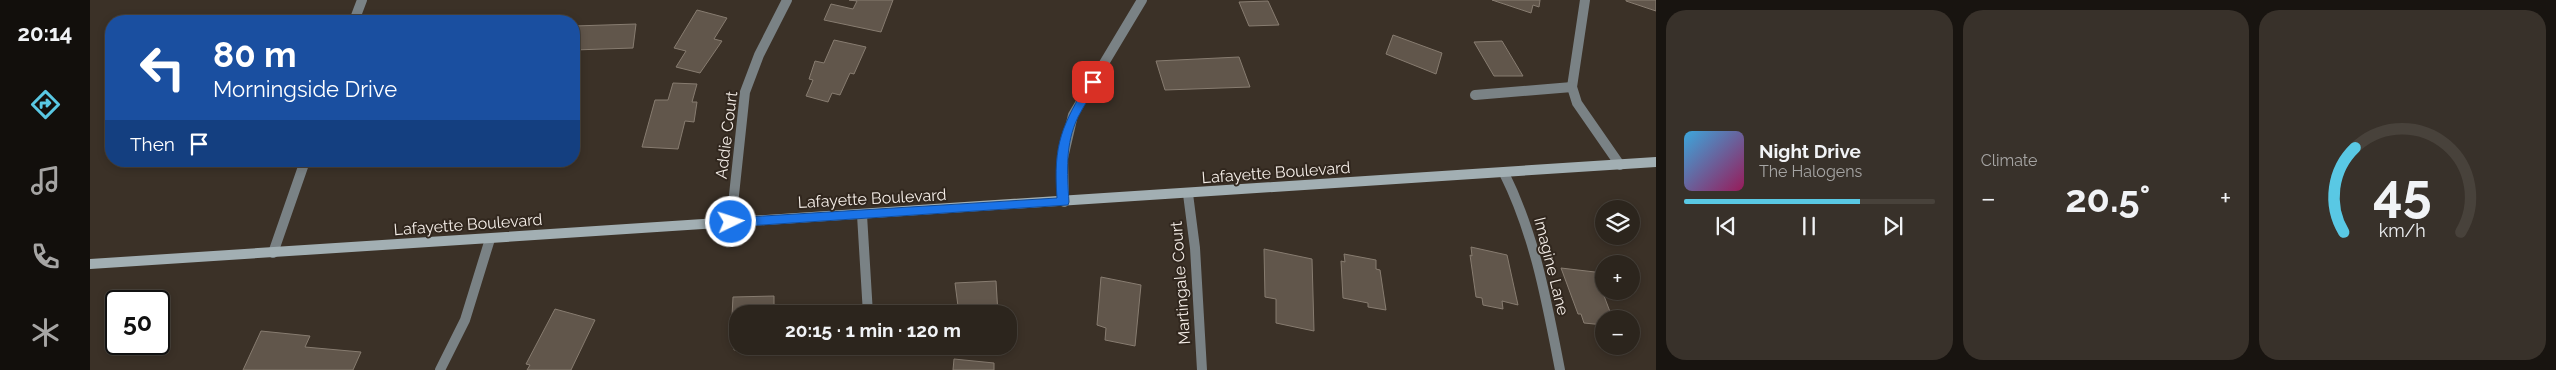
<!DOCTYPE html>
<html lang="en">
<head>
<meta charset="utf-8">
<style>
  body { margin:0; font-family:Raleway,sans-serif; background:#38312a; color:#f1f3f6; height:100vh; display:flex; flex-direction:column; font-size:19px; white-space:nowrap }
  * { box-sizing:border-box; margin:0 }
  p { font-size:16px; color:#a6a5a4 }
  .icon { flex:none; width:28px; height:28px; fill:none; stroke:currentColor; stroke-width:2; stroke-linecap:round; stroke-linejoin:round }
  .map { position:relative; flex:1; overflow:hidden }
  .side { display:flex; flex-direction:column; gap:10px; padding:10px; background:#181410; width:900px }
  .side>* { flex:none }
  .top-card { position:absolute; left:15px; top:15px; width:475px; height:152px; border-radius:20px; box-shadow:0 2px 8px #0003,0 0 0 1px #48423b; background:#1a4fa0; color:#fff; overflow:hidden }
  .tools { position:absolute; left:1505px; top:200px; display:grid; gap:10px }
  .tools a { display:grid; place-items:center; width:45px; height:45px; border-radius:50%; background:#2c251d; box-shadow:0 2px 8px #0003,0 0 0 1px #48423b; font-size:25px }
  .speed { position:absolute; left:15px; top:290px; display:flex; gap:10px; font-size:25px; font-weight:700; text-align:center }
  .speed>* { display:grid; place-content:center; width:65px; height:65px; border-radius:50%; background:#2c251d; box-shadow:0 2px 8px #0003,0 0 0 1px #48423b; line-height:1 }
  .speed .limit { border:2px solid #111; border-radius:8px; background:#fff; color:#111 }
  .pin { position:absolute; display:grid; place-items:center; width:42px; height:42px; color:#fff; margin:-21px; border-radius:10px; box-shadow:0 2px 8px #0006 }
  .me { position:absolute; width:55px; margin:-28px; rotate:86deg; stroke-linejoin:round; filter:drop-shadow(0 0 4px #0008) }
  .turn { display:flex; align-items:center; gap:18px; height:105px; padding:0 25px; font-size:22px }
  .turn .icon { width:65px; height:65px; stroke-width:2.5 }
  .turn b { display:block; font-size:35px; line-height:42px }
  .then { display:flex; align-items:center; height:48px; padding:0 25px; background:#0003; gap:10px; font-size:19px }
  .big { font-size:38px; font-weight:700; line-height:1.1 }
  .side .tile { flex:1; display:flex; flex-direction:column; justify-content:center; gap:8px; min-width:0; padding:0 18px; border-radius:20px; background:#38312a }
  .side .dial { align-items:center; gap:0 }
  .dial svg { height:130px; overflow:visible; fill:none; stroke:#48423b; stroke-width:7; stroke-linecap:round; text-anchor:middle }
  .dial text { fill:#f1f3f6; stroke:none }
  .song { display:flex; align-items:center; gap:15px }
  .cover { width:60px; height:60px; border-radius:8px; background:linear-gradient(135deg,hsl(200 70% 55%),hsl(330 70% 35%)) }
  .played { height:5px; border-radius:2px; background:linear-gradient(90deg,#59c8e4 70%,#48423b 70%) }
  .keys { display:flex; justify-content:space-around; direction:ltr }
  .heat { display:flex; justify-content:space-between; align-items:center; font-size:28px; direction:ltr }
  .side .tiles { flex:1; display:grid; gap:10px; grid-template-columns:repeat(3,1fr) }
  .trip { position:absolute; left:639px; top:305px; width:288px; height:50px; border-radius:20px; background:#2c251d; box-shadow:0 2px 8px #0003,0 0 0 1px #48423b; font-weight:700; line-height:50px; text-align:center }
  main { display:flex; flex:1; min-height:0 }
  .tab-bar { display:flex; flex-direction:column; width:90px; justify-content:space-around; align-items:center; background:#120f0c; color:#a6a5a4 }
  .tab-bar .icon { width:35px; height:35px }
  .tab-bar .on { color:#59c8e4 }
  .tab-bar b { font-size:22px; color:#f1f3f6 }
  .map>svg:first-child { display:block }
  .building { fill:#61564b; stroke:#877c70 }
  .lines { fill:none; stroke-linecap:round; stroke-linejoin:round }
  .service { stroke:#7a8285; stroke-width:10 }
  .minor { stroke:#7a8285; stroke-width:10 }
  .secondary { stroke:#a2afb3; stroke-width:10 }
  .route { fill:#1a73e8; stroke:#114b97 }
  .labels { text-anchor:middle; stroke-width:4; stroke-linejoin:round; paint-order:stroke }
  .street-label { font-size:16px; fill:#f5eee8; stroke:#31271e }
</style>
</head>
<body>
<main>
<nav class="tab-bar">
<b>20:14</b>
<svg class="icon on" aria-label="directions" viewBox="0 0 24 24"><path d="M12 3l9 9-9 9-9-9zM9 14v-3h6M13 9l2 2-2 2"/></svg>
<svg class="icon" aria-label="music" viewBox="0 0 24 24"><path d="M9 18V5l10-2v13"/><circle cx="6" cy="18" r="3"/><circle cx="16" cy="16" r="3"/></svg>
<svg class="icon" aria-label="phone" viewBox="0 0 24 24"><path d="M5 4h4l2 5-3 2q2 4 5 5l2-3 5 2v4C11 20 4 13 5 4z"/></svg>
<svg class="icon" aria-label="climate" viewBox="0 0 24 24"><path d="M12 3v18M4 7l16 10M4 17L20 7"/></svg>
</nav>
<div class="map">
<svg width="1566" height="370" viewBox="0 0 1566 370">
  <rect width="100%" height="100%" fill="#3b3127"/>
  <g class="building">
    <polygon points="759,0 803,0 791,32 734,20 741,4 763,9 767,1"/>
    <polygon points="1402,0 1450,0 1449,7 1443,5 1441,13"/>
    <polygon points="1536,0 1566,0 1566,11 1536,1"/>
    <polygon points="1178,1 1189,25 1159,26 1149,2"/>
    <polygon points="607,10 637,18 624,39 632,41 610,73 586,67 596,51 584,48"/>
    <polygon points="546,24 543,48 484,50 484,26"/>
    <polygon points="1303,35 1352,53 1346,74 1296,54"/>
    <polygon points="744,40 776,47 764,74 760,73 750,95 742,93 738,102 716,96 723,80 719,79 725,61 734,63"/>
    <polygon points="1412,41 1433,76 1404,76 1384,42"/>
    <polygon points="1149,57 1160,87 1075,90 1066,61"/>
    <polygon points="583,83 607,84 602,102 607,102 604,122 595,121 588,149 552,147 565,100 578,100"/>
    <polygon points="1381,247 1417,255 1428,305 1412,301 1413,309 1393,305 1392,298 1386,297 1380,255 1382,256"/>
    <polygon points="1174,249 1222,259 1224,331 1186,323 1186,299 1175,297"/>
    <polygon points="1254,254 1286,260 1286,269 1290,270 1296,310 1278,307 1278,303 1253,298 1251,261 1255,262"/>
    <polygon points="1471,268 1505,272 1522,317 1514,319 1514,325 1494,323 1491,314 1488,314"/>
    <polygon points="1011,277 1051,285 1045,346 1015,340 1016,328 1007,325"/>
    <polygon points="906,281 908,314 869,314 865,283"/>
    <polygon points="684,296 684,314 648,314 648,346 683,346 683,349 644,350 645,315 642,316 643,297"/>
    <polygon points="465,309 505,320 481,370 437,370 440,365 436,364"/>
    <polygon points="171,331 220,336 215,347 271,352 263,370 153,370"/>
    <polygon points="864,359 904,363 904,370 863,370"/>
  </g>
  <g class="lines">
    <g class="service">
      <polyline points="1495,0 1482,87 1487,103 1530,165"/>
      <polyline points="1385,95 1482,87"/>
    </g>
    <g class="minor">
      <polyline points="264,21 272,0"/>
      <path d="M1414 173C1445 235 1457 303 1470 370"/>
      <polyline points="1098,194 1105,248 1112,370"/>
      <polyline points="974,202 973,158 983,115 1052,0"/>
      <polyline points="772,215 778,314"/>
      <polyline points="641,223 655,92 669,55 697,0"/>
      <polyline points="183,253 215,161"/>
      <polyline points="350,370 375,320 400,239"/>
    </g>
    <polyline class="secondary" points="0,264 1566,162"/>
  </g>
  <path class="route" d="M1003 79 1008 82C1002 94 994 105 988 117 975 144 977 172 979 202L978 205 641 227 635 222 641 218 967 198C963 143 972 126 999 80Z"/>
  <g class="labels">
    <g class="street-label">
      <text transform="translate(636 135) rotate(-83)" y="6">Addie Court</text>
      <text transform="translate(1186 172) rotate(-4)" y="6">Lafayette Boulevard</text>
      <text transform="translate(782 198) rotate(-3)" y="6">Lafayette Boulevard</text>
      <text transform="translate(378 224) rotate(-4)" y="6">Lafayette Boulevard</text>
      <text transform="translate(1462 266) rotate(76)" y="6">Imagine Lane</text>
      <text transform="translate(1090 283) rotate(-94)" y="6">Martingale Court</text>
    </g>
  </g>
</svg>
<div class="tools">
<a><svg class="icon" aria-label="layers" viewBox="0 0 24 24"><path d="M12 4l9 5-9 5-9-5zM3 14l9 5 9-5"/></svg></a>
<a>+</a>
<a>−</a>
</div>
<div class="speed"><div class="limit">50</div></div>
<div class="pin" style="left:1003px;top:82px;background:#d93025"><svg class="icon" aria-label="arrive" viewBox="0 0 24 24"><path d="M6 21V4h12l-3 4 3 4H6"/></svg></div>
<svg class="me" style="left:641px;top:222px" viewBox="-20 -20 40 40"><circle r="17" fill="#1a73e8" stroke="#fff" stroke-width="3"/><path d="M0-11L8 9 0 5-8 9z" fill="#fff"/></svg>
<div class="trip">20:15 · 1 min · 120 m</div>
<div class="top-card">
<div class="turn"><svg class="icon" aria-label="left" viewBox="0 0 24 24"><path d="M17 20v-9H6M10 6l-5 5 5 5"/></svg><div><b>80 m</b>Morningside Drive</div></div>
<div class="then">Then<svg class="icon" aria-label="arrive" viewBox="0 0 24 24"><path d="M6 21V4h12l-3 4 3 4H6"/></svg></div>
</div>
</div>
<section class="side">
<div class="tiles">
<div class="tile">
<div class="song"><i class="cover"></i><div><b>Night Drive</b><p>The Halogens</p></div></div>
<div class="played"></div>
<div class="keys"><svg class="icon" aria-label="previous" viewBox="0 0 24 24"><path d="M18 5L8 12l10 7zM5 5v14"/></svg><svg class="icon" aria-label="pause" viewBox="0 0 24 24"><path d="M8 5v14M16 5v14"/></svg><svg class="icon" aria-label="next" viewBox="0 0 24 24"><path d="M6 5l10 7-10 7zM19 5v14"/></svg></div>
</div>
<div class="tile"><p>Climate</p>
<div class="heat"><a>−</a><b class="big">20.5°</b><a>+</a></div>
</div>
<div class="tile dial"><svg viewBox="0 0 100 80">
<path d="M14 69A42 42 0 1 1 86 69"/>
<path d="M14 69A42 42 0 0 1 21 17" stroke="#59c8e4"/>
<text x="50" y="56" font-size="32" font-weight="700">45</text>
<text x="50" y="72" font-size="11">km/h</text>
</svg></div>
</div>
</section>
</main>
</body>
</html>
